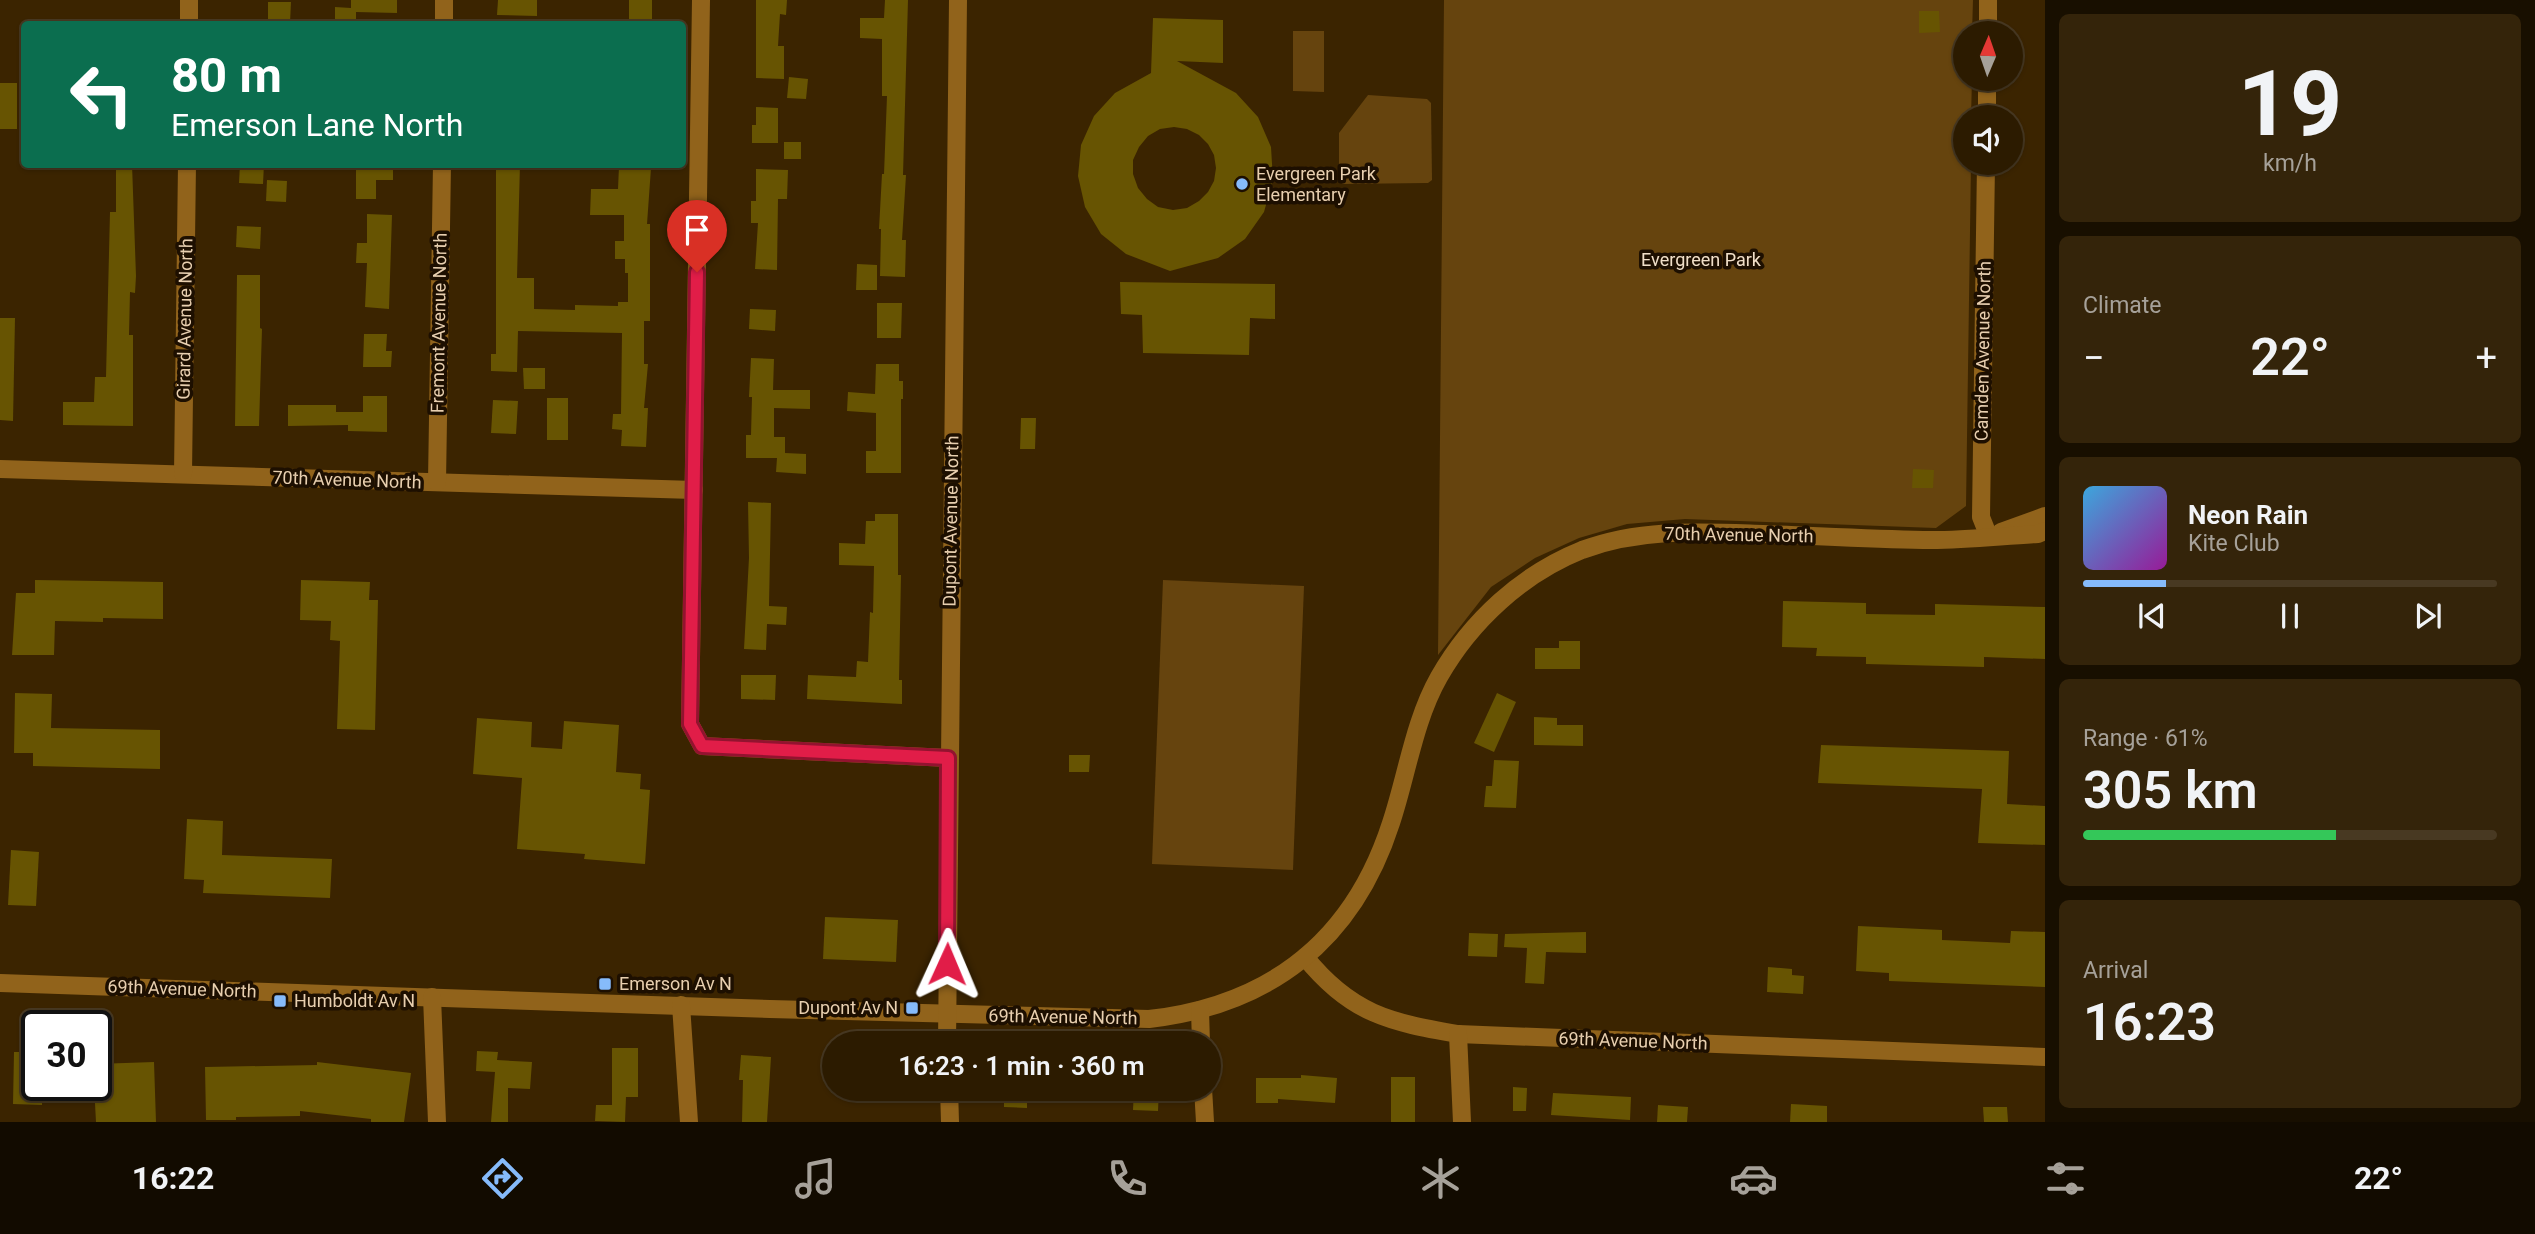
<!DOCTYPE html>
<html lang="en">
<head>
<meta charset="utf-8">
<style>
  body { margin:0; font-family:Roboto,sans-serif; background:#34240a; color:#f1f3f6; height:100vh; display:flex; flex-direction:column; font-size:26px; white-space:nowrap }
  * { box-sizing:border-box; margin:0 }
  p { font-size:23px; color:#a6a199 }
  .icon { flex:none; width:38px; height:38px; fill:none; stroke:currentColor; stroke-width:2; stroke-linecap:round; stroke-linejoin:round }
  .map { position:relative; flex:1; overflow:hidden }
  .panel { display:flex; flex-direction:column; gap:14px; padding:14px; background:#180f00; width:490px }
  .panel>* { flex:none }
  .banner { position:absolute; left:21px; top:21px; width:665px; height:147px; border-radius:7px; box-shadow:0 2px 5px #0004,0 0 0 2px #483922; background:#0b6e4f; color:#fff; overflow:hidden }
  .needle { width:46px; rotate:2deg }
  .fabs { position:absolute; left:1953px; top:21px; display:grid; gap:14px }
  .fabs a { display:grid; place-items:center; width:70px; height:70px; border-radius:50%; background:#2c1b00; box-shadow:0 2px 5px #0004,0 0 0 2px #483922; font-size:35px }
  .speed { position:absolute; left:21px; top:1010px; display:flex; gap:14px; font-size:35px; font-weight:700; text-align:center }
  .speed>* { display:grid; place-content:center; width:91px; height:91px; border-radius:50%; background:#2c1b00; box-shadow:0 2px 5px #0004,0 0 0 2px #483922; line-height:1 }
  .speed .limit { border:4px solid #111; border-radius:10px; background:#fff; color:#111 }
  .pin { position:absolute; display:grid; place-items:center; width:60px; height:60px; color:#fff; margin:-72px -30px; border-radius:50% 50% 50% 0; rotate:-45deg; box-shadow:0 0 7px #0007 }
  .pin .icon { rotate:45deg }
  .me { position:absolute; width:77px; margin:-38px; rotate:1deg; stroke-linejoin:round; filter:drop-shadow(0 0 5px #0008) }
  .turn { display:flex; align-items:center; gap:24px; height:147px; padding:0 35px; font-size:32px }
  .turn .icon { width:91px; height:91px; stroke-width:2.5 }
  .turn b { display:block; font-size:49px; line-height:60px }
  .big { font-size:52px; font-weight:600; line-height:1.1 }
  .panel .tile { flex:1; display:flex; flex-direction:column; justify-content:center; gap:10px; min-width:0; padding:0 24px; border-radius:10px; background:#34240a }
  .panel .dial { align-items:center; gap:0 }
  .dial b { font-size:91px; line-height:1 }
  .song { display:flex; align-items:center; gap:21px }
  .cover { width:84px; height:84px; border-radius:10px; background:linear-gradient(135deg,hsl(200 70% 55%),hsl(300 70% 35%)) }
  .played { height:7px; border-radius:4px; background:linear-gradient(90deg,#86bbfb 20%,#483922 20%) }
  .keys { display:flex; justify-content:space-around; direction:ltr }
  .heat { display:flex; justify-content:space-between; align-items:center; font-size:38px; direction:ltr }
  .charge { height:10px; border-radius:5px; background:linear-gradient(90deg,#34c759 61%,#483922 0) }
  .trip { position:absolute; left:822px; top:1031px; width:399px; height:70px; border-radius:35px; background:#2c1b00; box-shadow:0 2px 5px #0004,0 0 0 2px #483922; font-weight:600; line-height:70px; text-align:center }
  .menu { display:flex; height:112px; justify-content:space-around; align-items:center; background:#120b00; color:#a6a199 }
  .menu .icon { width:49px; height:49px }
  .menu .selected { color:#86bbfb }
  .menu b { font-size:32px; color:#f1f3f6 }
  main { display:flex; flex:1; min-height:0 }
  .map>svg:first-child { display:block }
  .green { fill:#66440e }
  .building { fill:#675402; fill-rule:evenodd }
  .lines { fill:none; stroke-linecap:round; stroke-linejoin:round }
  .minor { stroke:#91631b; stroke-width:18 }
  .route-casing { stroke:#92132f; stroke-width:18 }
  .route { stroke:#e11d48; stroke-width:12 }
  .poi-dot { fill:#86bbfb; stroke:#1d0f00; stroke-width:2.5 }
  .labels { text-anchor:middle; stroke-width:7; stroke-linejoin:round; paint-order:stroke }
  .poi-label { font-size:18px; fill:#e8cfaf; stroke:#1d0f00; text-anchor:start }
  .park-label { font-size:18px; fill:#f1dfc8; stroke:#1d0f00 }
  .street-label { font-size:18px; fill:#e8cfaf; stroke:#1d0f00 }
</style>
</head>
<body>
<main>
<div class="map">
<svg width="2045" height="1122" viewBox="0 0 2045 1122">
  <rect width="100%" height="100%" fill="#3b2400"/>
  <!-- green -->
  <g class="green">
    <path d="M1444 0H1973L1972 33H1965V79H1972L1971 117H1965V163H1971L1966 506 1936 528 1685 519 1627 524 1579 538 1535 558 1491 587 1438 655Z"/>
    <path d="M1293 31H1324V92L1293 91Z"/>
    <path d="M1368 95 1427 99 1431 103 1432 180 1428 183 1343 184 1339 181V133Z"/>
    <path d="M1163 580 1304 586 1293 870 1152 864Z"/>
  </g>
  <!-- building -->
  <g class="building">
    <path d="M351 0H397V13L356 12V24H335V7L351 8Z"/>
    <path d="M498 0H537V16L497 15Z"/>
    <rect x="629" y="0" width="23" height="24"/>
    <path d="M756 0H787L786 15 780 14 778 46H784V79L756 78Z"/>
    <path d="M885 0H908L903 175H906L902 240H906L905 277 880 276 881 229H879L882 174H884L887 96H882V39L860 38V18H884Z"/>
    <path d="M268 2H291L290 23H268Z"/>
    <path d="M1919 11H1939L1940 32 1919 33Z"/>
    <path d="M1153 18 1223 20V63L1177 61 1236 93 1258 117 1271 147 1273 180 1264 212 1245 239 1218 258 1170 271 1126 254 1101 234 1085 207 1078 176 1081 145 1094 116 1115 93 1151 73ZM1174 127 1187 129 1199 135 1208 144 1214 155 1216 168 1214 181 1208 192 1199 201 1187 208 1173 210 1158 207 1147 199 1138 188 1133 174V160L1139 147 1148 136 1160 129Z"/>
    <path d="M789 77 808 79 806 99 787 98Z"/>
    <rect x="0" y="83" width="17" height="46"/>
    <path d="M756 107 778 108V143H752V125H756Z"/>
    <rect x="784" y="142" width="17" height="17"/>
    <path d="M116 164H132L136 276 135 293 130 292 129 335H133V426L63 425V402H94L95 377H106L110 212H116Z"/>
    <path d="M240 164H264L263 184 239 183Z"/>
    <path d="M356 164H393V180H376V199H356Z"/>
    <path d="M496 164H520L517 278H534V309L575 310V305L618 306V302H628V273H625V259H615V241H624V215H590L591 189H618L619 166 651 168 647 224H650V321H644V364H648L644 408H648L646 447 621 446 622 430 612 429 613 414H621L622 333 518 331 517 372 491 371V354H496Z"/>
    <path d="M756 169 788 170 787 199H778L777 270 755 269 758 223H751V201H756Z"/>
    <path d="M267 180 287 181 286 202 266 201Z"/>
    <path d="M367 214 392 215 389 309 365 307 367 263H356L357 243H367Z"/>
    <path d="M237 226 261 227 260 249 236 247Z"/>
    <path d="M857 264 877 265V290H856Z"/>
    <path d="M237 275H260V328L262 329 259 426H235Z"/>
    <path d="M1120 282 1275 284V319L1250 318 1249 355 1143 353 1142 315 1121 314Z"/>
    <path d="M877 303H902L901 338H877Z"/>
    <path d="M750 309 776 310 775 331 749 329Z"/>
    <path d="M0 318H15L13 421 0 420Z"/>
    <path d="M364 334H387L386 351H392L391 367H363Z"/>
    <path d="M751 358 774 359 773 390H810V409L774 408V437H785V453L806 454V474L776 472 777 458H746V435H751L752 397H749Z"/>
    <path d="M876 364H899V381H903V399H901V473H866V451H876V413L847 411 848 392 875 394Z"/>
    <path d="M523 368H545V389H524Z"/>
    <path d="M363 396H387V432L348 431V425L288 426V405H336V412H363Z"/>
    <rect x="547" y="398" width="21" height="42"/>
    <path d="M493 400 518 401 516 434 491 433Z"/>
    <path d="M1021 418H1036L1035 449H1020Z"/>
    <path d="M1913 469 1934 470 1933 488H1912Z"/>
    <path d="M748 502 771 503 769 606 787 607 786 625 767 624 766 650 744 649 749 558Z"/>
    <path d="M875 514H898V575H901L899 680H902V704L807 699 808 675 856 677 857 661 868 662 870 612 873 613 874 566 839 565V543L865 544 866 521H875Z"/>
    <path d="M35 580 163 582V619L103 618V622L55 621 54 655H12L16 593H35Z"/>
    <path d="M301 580 370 582 369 600H378L375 730 337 729 340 641 330 640 331 621 300 620Z"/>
    <path d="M1783 601 1866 603V614L1935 615V604L2045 607V659L1984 657V667L1866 664V657L1816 656 1817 648 1782 647Z"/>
    <path d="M1559 641H1580V669H1535V648H1559Z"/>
    <path d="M741 675H776L775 700 741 699Z"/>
    <path d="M15 693 52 694 51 728 160 730V769L33 766V753H14Z"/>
    <path d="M1497 693 1516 702 1494 752 1474 743Z"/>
    <path d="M1534 717 1557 718V725H1583V746L1534 745Z"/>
    <path d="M477 718 532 722 531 747 562 749 564 721 619 725 616 772 641 774 640 789 650 790 645 864 584 859 585 854 517 849 522 778 473 774Z"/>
    <path d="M1821 745 2009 751 2007 804 2045 806V845L1978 843 1982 789 1818 783Z"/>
    <path d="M1069 755H1090L1089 772H1069Z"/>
    <path d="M1494 760 1519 761 1516 808 1484 807 1486 786H1492Z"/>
    <path d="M187 819 223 821 222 855 332 859 330 898 203 893 204 880 184 879Z"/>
    <path d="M11 850 39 852 36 906 8 905Z"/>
    <path d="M825 917 898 920 896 962 823 959Z"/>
    <path d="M1858 926 1942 930V940L2010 943 2011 931 2045 932V987L1889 981V973L1856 971Z"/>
    <path d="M1586 932V953L1546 952 1544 984 1525 983 1527 948 1504 947 1505 934Z"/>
    <path d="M1469 933 1498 934 1497 957 1468 956Z"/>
    <path d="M1768 967 1792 969V975L1804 976 1803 994 1767 992Z"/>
    <path d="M612 1048H638V1097H626L625 1122 595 1121 596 1105H612Z"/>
    <path d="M477 1051 498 1052 497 1060 532 1062 530 1089 508 1088V1122H491L495 1072 476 1071Z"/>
    <path d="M14 1052H37V1085H42V1105L13 1104Z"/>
    <path d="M741 1055 771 1057 767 1122H742L743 1080H739Z"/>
    <path d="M154 1062 156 1122H96L94 1085H96V1064Z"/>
    <path d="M317 1062 411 1073 404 1122H371V1119L300 1111V1116L236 1117V1120H206L205 1067 317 1065Z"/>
    <path d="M1301 1075 1337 1078 1335 1103 1278 1099V1103H1256V1078H1301Z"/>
    <rect x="1391" y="1077" width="24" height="45"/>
    <path d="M1513 1087 1527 1088 1526 1111H1513Z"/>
    <path d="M874 1088H900L899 1103 873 1101Z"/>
    <path d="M1004 1088H1027V1108L1004 1107Z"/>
    <path d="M1134 1088H1159L1158 1111 1133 1110Z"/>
    <path d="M1553 1093 1631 1097 1630 1120 1551 1115Z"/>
    <path d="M1791 1104 1827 1106V1122H1790Z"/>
    <path d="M1658 1105 1688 1107 1687 1122H1657Z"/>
    <path d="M1983 1107H2007L2008 1122H1984Z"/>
  </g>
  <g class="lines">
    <!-- minor -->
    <g class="minor">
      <path d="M701 0 690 724 702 746 948 758"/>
      <path d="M189 24V0"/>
      <path d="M444 24V0"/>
      <path d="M1988 33V0"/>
      <path d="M1987 117V79"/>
      <path d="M1986 163 1981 517 1989 537"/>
      <path d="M0 469 694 490"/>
      <path d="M183 474 187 164"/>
      <path d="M437 482 442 164"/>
      <path d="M2001 532 2045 516"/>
      <path d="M1305 957C1351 1014 1389 1022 1458 1034L2045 1057"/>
      <path d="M0 983 770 1009 1149 1019C1270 1005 1353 941 1391 823 1407 775 1414 721 1439 677 1471 621 1522 574 1582 550 1641 528 1702 532 1763 534 1817 536 1870 539 1923 540 1961 541 2000 536 2038 534L2045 531"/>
      <path d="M432 997 437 1122"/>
      <path d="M681 1005 689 1122"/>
      <path d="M1200 1010 1201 1043"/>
      <path d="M1458 1034 1462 1122"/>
      <path d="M947 1043 958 0"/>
      <path d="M949 1088 950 1122"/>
      <path d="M1203 1088 1205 1122"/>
    </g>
  </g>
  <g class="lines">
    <!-- route casing -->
    <g class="route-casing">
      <path id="route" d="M697 272 690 724 702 746 948 758 947 964"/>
    </g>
    <!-- route -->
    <use href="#route" class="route"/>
  </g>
  <!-- markers -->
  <g class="poi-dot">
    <circle cx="1242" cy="184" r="7"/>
    <rect x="598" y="977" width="14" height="14" rx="3.5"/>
    <rect x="273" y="994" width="14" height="14" rx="3.5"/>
    <rect x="905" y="1001" width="14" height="14" rx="3.5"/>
  </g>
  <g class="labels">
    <!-- poi labels -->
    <g class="poi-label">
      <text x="1256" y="180">Evergreen Park<tspan x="1256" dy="21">Elementary</tspan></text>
      <text x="619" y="990">Emerson Av N</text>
      <text x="294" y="1007">Humboldt Av N</text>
      <text x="898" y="1014" text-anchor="end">Dupont Av N</text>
    </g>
    <!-- park labels -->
    <g class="park-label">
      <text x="1701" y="266">Evergreen Park</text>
    </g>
    <!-- street labels -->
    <g class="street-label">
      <text transform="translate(185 319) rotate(-89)" y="6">Girard Avenue North</text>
      <text transform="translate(439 323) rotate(-89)" y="6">Fremont Avenue North</text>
      <text transform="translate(1983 351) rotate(-89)" y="6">Camden Avenue North</text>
      <text transform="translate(347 480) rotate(2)" y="6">70th Avenue North</text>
      <text transform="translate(951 521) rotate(-89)" y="6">Dupont Avenue North</text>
      <text transform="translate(1739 535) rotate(1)" y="6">70th Avenue North</text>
      <text transform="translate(182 989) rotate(2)" y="6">69th Avenue North</text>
      <text transform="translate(1063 1017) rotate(1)" y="6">69th Avenue North</text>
      <text transform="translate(1633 1041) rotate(2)" y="6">69th Avenue North</text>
    </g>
  </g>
</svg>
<div class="fabs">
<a><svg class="needle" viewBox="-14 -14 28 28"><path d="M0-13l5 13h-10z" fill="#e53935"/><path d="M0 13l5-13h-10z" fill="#a6a199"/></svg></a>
<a><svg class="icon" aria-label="sound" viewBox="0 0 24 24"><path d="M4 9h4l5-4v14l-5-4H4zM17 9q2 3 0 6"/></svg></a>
</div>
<div class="speed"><div class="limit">30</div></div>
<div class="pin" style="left:697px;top:272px;background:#d93025"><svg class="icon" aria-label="arrive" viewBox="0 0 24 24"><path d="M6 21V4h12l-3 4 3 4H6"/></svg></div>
<svg class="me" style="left:947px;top:964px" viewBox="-20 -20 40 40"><path d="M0-17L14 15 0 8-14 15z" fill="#e11d48" stroke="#fff" stroke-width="4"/></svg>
<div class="trip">16:23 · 1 min · 360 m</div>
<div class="banner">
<div class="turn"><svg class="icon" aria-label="left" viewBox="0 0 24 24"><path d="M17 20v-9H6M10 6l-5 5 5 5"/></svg><div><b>80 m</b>Emerson Lane North</div></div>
</div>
</div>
<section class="panel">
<div class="tile dial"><b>19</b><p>km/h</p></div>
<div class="tile"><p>Climate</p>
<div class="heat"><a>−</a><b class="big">22°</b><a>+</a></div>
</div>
<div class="tile">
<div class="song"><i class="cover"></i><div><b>Neon Rain</b><p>Kite Club</p></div></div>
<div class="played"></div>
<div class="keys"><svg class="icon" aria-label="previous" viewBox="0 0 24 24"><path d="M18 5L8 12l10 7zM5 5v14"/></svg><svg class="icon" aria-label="pause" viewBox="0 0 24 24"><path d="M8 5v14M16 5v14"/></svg><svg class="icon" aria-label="next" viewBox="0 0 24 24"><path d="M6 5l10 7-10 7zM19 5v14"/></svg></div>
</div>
<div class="tile"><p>Range · 61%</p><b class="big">305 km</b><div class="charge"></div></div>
<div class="tile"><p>Arrival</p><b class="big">16:23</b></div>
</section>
</main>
<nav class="menu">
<b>16:22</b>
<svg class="icon selected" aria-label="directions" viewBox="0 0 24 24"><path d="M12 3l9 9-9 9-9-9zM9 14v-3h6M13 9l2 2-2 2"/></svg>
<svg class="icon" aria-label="music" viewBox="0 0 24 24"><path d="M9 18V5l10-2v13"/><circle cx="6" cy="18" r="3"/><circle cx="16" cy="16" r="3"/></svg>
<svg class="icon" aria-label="phone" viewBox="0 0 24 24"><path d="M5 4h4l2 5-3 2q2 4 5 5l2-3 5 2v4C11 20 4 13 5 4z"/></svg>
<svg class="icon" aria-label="climate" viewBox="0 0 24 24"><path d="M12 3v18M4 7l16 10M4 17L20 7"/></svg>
<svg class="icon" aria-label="car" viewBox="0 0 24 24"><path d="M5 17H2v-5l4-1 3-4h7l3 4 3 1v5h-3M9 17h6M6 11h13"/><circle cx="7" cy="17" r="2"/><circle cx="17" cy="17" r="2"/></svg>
<svg class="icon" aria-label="filters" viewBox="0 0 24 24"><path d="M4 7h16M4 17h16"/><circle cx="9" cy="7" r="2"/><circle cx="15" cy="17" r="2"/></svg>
<b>22°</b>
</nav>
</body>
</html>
